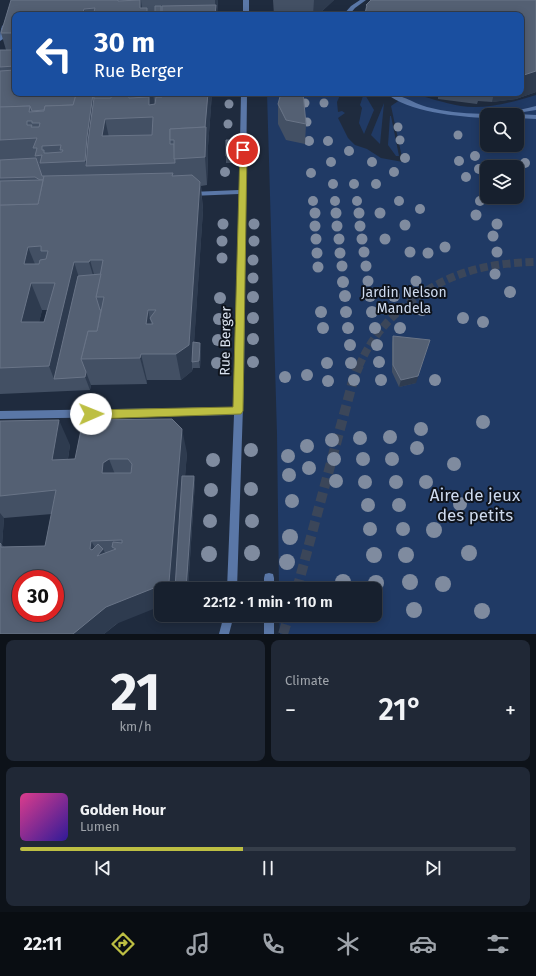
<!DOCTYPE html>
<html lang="en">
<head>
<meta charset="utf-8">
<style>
  body { margin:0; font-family:"Fira Sans",sans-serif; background:#202836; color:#f1f3f6; height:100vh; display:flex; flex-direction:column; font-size:15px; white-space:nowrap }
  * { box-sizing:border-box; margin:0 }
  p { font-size:13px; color:#9ea3aa }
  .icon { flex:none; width:22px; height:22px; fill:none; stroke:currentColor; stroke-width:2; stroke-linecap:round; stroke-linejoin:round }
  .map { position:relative; height:634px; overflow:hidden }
  .drawer { display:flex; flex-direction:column; gap:6px; padding:6px; background:#0d1219; flex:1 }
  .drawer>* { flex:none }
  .top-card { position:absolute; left:12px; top:12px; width:512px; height:84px; border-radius:8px; box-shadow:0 2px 10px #0003,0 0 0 1px #363e4a; background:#1a4fa0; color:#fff; overflow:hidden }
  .buttons { position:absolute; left:480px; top:108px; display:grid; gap:8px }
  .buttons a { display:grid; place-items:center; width:44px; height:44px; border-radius:8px; background:#17202e; box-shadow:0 2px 10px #0003,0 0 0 1px #363e4a; font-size:20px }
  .speed { position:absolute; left:12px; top:570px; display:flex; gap:8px; font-size:20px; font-weight:700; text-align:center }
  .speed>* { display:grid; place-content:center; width:52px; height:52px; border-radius:50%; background:#17202e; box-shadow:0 2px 10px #0003,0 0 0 1px #363e4a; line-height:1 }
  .speed .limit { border:6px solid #d22; background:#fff; color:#111 }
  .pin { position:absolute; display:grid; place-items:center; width:34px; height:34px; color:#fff; margin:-17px; border:2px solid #fff; border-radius:50%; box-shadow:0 1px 4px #0007 }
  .me { position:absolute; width:44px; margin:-22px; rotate:89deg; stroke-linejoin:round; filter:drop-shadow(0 0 3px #0008) }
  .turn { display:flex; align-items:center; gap:14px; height:84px; padding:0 16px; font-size:18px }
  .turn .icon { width:52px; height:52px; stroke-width:2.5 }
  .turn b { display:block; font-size:28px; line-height:34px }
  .big { font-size:30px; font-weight:600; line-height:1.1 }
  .drawer .card { flex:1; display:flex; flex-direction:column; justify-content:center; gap:6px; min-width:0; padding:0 14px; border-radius:8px; background:#202836 }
  .drawer .dial { align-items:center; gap:0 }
  .dial b { font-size:52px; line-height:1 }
  .song { display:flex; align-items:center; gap:12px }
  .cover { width:48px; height:48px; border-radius:6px; background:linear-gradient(135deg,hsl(330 70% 55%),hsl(250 70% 35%)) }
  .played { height:4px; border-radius:2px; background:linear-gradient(90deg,#bdbf43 45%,#363e4a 45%) }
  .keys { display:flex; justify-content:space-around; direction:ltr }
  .heat { display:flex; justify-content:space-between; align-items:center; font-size:22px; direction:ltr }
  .drawer .tiles { flex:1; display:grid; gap:6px; grid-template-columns:1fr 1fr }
  .card:last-child { grid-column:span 2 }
  .trip { position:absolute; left:154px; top:582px; width:228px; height:40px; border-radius:8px; background:#17202e; box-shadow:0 2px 10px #0003,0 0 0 1px #363e4a; font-weight:600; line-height:40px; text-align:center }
  .dock { display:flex; height:64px; justify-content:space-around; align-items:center; background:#090d12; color:#9ea3aa }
  .dock .icon { width:28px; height:28px }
  .dock .current { color:#bdbf43 }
  .dock b { font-size:18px; color:#f1f3f6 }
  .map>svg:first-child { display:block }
  .green { fill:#203a65; fill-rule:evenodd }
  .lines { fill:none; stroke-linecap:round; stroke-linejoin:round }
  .minor-tunnel-far1 { stroke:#3b4659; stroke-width:8; stroke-dasharray:8 3.5; stroke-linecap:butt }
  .minor-tunnel { stroke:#3b4659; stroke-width:10; stroke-dasharray:10 5; stroke-linecap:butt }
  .pedestrian { fill:#5a77a7; fill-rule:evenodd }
  .minor { fill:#5a77a7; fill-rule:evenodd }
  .tree { fill:#7f8b9f }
  .wall { fill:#435064; fill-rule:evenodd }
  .shaded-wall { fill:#2e3b4f }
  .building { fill:#546073; stroke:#697487; fill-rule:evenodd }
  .route { fill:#bdbf43; stroke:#7b7c2c }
  .labels { text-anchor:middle; stroke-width:4; stroke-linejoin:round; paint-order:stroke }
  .park-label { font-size:14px; fill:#cedaee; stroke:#0e131c }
  .street-label { font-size:14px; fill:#dae2ef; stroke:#0e131c }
  .near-park-label { font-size:17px; fill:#cedaee; stroke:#0e131c }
</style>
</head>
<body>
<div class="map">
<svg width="536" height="634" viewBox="0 0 536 634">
  <rect width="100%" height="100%" fill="#1f2b3e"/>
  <!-- green -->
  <g class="green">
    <path d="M267 93H341L337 102 338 112 342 111 345 113 338 118 348 138 355 145 367 149 381 158 403 162 391 106 410 93C427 97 443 103 461 106 484 110 514 102 536 95V634H280L279 615H375V589H279L277 434ZM487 115H517V145H487ZM487 167H517V197H487Z"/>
    <path d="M362 93H364L374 110 364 134 359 123 362 108 360 105 363 96Z"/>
    <path d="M384 103 380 144 371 135Z"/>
    <path d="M390 116H391L399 156H396L388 145Z"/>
  </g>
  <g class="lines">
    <!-- minor-tunnel-far1 -->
    <path class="minor-tunnel-far1" d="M359 366C368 345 381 327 398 312 440 275 481 263 536 262"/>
    <!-- minor-tunnel -->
    <g class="minor-tunnel">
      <path d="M297 589 354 377 359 365"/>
      <path d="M283 634 289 615"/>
    </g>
    <!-- pedestrian -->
    <g class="pedestrian">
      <path d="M360 0H366L355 8 349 15H343L351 6Z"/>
      <path d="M386 93C399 93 413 103 427 107 463 116 500 116 536 106V110L505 115H487V118C459 117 407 112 386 93Z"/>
      <path d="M517 114 536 115V119L517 118V115H515Z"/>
      <path d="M269 573 273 574 274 578V589H264V578L265 574Z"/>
      <rect x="264" y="615" width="10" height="19"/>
    </g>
    <!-- minor -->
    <g class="minor">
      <rect x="243" y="0" width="6" height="15"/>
      <path d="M5 23 8 25 3 39 0 41C0 35 0 26 5 23Z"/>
      <path d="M241 93H247L244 376 237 589H227L234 415 0 419V411L234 407 239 194 191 196 188 194 191 192 239 190Z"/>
      <path d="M224 615H234L229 634H219Z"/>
    </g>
  </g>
  <!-- trees -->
  <g class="tree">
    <circle cx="305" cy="103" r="4.5"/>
    <circle cx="324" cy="103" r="4.5"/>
    <circle cx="229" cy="104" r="4.5"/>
    <circle cx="307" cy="122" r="4.5"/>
    <circle cx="228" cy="124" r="4.5"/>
    <circle cx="398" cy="127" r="4.5"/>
    <circle cx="458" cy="135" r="4.5"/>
    <circle cx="400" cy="140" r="4.5"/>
    <circle cx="309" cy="141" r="5"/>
    <circle cx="328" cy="141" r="5"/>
    <circle cx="349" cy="151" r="5"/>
    <circle cx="475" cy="156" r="5"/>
    <circle cx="405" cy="158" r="5"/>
    <circle cx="459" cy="161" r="5"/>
    <circle cx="331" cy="162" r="5"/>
    <circle cx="372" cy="162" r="5"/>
    <circle cx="525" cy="163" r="5"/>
    <circle cx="479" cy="169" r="5"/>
    <circle cx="225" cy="172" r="5"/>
    <circle cx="394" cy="172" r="5"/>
    <circle cx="311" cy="173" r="5"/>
    <circle cx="466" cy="177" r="5"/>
    <circle cx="333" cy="184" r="5"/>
    <circle cx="354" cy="184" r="5"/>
    <circle cx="376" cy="184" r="5"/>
    <circle cx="313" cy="201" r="5"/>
    <circle cx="335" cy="201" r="5"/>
    <circle cx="357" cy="201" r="5"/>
    <circle cx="399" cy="201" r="5"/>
    <circle cx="480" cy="201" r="5"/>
    <circle cx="420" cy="209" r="5"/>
    <circle cx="315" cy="213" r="5.5"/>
    <circle cx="336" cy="213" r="5.5"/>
    <circle cx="359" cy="213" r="5.5"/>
    <circle cx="380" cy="213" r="5.5"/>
    <circle cx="476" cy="215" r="5.5"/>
    <circle cx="223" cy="224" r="5.5"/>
    <circle cx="254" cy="224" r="5.5"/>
    <circle cx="497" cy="224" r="5.5"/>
    <circle cx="405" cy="225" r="5.5"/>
    <circle cx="315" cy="226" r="5.5"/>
    <circle cx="337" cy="226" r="5.5"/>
    <circle cx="360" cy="226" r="5.5"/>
    <circle cx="493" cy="236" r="5.5"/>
    <circle cx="316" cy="239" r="5.5"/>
    <circle cx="339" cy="239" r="5.5"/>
    <circle cx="362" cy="239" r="5.5"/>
    <circle cx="385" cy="239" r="5.5"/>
    <circle cx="222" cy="241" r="5.5"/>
    <circle cx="254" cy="241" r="5.5"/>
    <circle cx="445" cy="247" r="5.5"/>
    <circle cx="364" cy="252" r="5.5"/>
    <circle cx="410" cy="252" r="5.5"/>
    <circle cx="497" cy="252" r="5.5"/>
    <circle cx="317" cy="253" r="5.5"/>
    <circle cx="340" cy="253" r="5.5"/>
    <circle cx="428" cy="253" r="5.5"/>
    <circle cx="222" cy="258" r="5.5"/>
    <circle cx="253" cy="260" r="5.5"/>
    <circle cx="342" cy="266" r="5.5"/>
    <circle cx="366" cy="266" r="5.5"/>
    <circle cx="318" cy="267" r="5.5"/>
    <circle cx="495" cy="274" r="5.5"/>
    <circle cx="253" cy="278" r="5.5"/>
    <circle cx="368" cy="281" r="5.5"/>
    <circle cx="416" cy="281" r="5.5"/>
    <circle cx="343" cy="282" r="6"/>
    <circle cx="510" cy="292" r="6"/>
    <circle cx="345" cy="296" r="6"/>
    <circle cx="370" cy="296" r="6"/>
    <circle cx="394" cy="296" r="6"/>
    <circle cx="253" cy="297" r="6"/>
    <circle cx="220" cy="298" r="6"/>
    <circle cx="422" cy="310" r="6"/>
    <circle cx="321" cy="312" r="6"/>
    <circle cx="346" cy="312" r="6"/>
    <circle cx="372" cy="312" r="6"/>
    <circle cx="253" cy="318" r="6"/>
    <circle cx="463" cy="318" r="6"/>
    <circle cx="219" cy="319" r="6"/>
    <circle cx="483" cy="322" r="6"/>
    <circle cx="323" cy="328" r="6"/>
    <circle cx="348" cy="328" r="6"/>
    <circle cx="375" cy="328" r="6"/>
    <circle cx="400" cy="328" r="6"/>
    <circle cx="253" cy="339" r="6"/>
    <circle cx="218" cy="340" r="6"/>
    <circle cx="350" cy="345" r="6"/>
    <circle cx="377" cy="345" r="6"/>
    <circle cx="253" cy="362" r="6"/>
    <circle cx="379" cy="362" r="6"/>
    <circle cx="217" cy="363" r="6"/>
    <circle cx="327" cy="363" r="6"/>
    <circle cx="351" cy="363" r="6"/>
    <circle cx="307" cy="375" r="6"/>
    <circle cx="285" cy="377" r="6"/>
    <circle cx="354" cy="380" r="6"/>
    <circle cx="381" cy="380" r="6"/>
    <circle cx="435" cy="380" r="6"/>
    <circle cx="328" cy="381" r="6"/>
    <circle cx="483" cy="422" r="7"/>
    <circle cx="421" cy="429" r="7"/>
    <circle cx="390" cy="437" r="7"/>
    <circle cx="360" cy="438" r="7"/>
    <circle cx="332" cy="440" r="7"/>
    <circle cx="307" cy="446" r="7"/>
    <circle cx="417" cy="448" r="7"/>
    <circle cx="251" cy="450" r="7"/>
    <circle cx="288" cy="456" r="7"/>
    <circle cx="334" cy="459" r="7"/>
    <circle cx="363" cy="459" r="7"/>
    <circle cx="392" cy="459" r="7"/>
    <circle cx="213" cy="460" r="7"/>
    <circle cx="454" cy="464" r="7"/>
    <circle cx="309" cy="468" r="7"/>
    <circle cx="289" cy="475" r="7"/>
    <circle cx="336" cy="481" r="7"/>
    <circle cx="365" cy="482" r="7"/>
    <circle cx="396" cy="482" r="7"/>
    <circle cx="426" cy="482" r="7"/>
    <circle cx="251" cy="489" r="7"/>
    <circle cx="211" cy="490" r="7"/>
    <circle cx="292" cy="501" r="7"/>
    <circle cx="460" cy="504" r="7"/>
    <circle cx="368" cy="505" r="7"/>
    <circle cx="399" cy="505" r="7"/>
    <circle cx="210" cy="521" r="7"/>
    <circle cx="252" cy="521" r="7"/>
    <circle cx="370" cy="529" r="7"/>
    <circle cx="403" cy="529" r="7"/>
    <circle cx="434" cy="530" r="8"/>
    <circle cx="290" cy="537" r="8"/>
    <circle cx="252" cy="553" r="8"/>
    <circle cx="469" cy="553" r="8"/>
    <circle cx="209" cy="554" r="8"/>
    <circle cx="374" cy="555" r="8"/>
    <circle cx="406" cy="555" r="8"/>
    <circle cx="287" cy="562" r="8"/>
    <circle cx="343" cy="582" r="8"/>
    <circle cx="410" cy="582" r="8"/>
    <circle cx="376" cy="583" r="8"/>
    <circle cx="443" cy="584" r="8"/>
    <circle cx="414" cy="610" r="8"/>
    <circle cx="482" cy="611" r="8"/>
  </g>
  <!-- wall -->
  <g class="wall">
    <path d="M11 0H218L217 15H15V93H212L208 146V155L207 185 201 186 203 210 194 342 201 350 200 368H193L192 371 181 380H147V384L91 385 90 390 0 394V50H6L1 33ZM42 310H47L44 322H39Z"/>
    <path d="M273 0H334L319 14 318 15H274Z"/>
    <path d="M371 0H536V92L516 99 492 102 478 101 477 104 438 99V96L425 93H521V15H363L364 13H365L366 5Z"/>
    <rect x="225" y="93" width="10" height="2"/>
    <path d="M278 104 306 124 305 144 286 140 278 124Z"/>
    <path d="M233 147V163H226V156Z"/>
    <path d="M393 336 416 383 399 387 392 372V343Z"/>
    <path d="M0 421 70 445 68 459 187 453 185 476H194L195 482 188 589H161L104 634H0ZM52 514 45 546 4 547 2 545 4 518Z"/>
  </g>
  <!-- shaded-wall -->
  <g class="shaded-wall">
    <path d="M140 0H141L143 15 140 8Z"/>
    <path d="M215 0H218L217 15H215Z"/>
    <path d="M314 0H334L319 14 318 15H313Z"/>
    <path d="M84 9 85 15H82Z"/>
    <path d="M536 71V92L516 99 492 102 494 93H521V76Z"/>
    <path d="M153 93 157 121 153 117 149 105 148 96Z"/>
    <path d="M208 93H209L211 108 208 146V155L207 185 205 157V132Z"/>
    <path d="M209 93H212L211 108Z"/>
    <path d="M93 94 99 122 86 166 85 161 87 137Z"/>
    <path d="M105 119 110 142 102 136Z"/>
    <path d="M233 140V163L232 156Z"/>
    <path d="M200 182 203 210 193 361 192 362V371L181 380 176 354Z"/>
    <path d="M28 247 39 274 24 264Z"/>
    <path d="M90 260 98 288 97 289 89 262Z"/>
    <path d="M74 262 83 290 54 379 49 366Z"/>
    <path d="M31 283 42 310 33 349 21 322Z"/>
    <path d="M148 310 154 337 146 324Z"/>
    <path d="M430 340 416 383 399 387 401 380Z"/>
    <path d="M200 343 201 350 200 368 199 361Z"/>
    <path d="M141 354 147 380V384L140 358Z"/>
    <path d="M86 372 91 385 90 390 85 377Z"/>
    <path d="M59 420 70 445 64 483 52 460Z"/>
    <path d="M182 429 187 453 176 589H161V606L116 624 104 634H73L106 607Z"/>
    <path d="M109 459 118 482 102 473 103 463Z"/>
    <path d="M194 476 195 482 188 589H186Z"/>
    <path d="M0 513 4 518 2 545 17 563 0 551Z"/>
    <path d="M91 541 99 554 103 549 113 568 90 549Z"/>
  </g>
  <!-- building -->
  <g class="building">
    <path d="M11 0H118V1L140 0V8H147V12H155V6H161V15H122V12H107V15H91L92 12H94L95 8 84 9 82 15H15V33H1Z"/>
    <path d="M371 0H536V71L521 76V15H364V13H365L367 6 366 5Z"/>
    <path d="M216 5 215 15H190V13H182V15H162V6Z"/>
    <path d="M0 50H15V66L0 67Z"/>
    <path d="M15 70V93H93V94H94V98H111L112 93H128L129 98 149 97V105L155 104 156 97H162L161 93H208L205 127 170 129V144H174L175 163 86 166 88 141 94 98H92L93 94 76 95 73 105 45 106 44 110 32 111 30 106 0 107V71ZM153 117 152 135 102 136 105 119Z"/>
    <path d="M93 93H111L110 94H93Z"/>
    <path d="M128 93H153V95L148 96 149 93 128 94Z"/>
    <path d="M281 93H303L306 124 286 120 278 104Z"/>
    <path d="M93 94 87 137 85 161 40 163 42 155 35 156 37 148H33L37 138 0 140V107L30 106 29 112 44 111 45 106 73 105 76 95ZM27 121H32V123H40L39 127H31L32 125H27ZM61 145 60 150H63L62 152 48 153H44V150H42V146Z"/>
    <path d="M206 127 205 157 174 159V140H170V129Z"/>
    <path d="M226 140H233L232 156H226Z"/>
    <path d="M36 158 42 176H44L43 180H40L35 177 0 178V160Z"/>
    <path d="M173 173 172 176 192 175 200 182 189 345 176 354H141L140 358 81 359 88 331H97L104 297H96L103 260H90L89 262H74L49 366 0 368V205L38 204 44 176ZM41 246V251H48L46 259 40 260 39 264H24L28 247ZM31 283H55L44 322H21ZM148 310H156L150 318 153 324H146Z"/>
    <path d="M43 180 38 204 0 205V181Z"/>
    <path d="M101 274 96 297 100 310H101L97 331H88L81 359 86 372 85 377 54 379 78 276Z"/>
    <path d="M393 336 430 340 418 376 401 380 393 365Z"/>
    <path d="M193 342 200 343 199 361 192 362Z"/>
    <path d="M172 419 182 429 169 582 106 607 73 634H0V543L1 544V547L45 546 56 490 0 496V421L59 420 52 460 75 459 83 420ZM109 459H128L132 464 131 473H102L103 463ZM122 540V543L113 542 112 547 116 549 97 556 103 549 98 544 92 550 90 549 91 541ZM21 579H55V613H21Z"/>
    <path d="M182 476H194L186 589H175Z"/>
  </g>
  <!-- route -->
  <path class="route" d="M243 148 247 150 243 411 241 414 91 419 88 417 86 414 88 411 91 410 233 407 240 150Z"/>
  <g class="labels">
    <!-- park labels -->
    <g class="park-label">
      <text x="404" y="297">Jardin Nelson<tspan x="404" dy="16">Mandela</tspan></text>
    </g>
    <!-- street labels -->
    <g class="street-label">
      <text transform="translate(225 341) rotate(-89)" y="5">Rue Berger</text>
    </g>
    <!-- near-park labels -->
    <g class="near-park-label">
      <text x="475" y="501">Aire de jeux<tspan x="475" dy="20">des petits</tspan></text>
    </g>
  </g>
</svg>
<div class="buttons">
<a><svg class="icon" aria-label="search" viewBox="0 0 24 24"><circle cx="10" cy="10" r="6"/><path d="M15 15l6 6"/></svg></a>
<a><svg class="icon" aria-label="layers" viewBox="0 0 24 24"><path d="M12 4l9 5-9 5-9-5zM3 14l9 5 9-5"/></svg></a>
</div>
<div class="speed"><div class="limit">30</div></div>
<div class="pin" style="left:243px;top:150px;background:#d93025"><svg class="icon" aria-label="arrive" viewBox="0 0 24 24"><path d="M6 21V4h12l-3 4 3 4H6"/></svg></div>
<svg class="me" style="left:91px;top:414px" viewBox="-20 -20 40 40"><circle r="19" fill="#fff"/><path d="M0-13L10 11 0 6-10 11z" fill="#bdbf43"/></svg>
<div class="trip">22:12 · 1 min · 110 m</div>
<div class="top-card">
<div class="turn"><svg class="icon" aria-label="left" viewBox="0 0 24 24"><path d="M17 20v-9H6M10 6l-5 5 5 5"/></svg><div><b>30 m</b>Rue Berger</div></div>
</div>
</div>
<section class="drawer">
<div class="tiles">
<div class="card dial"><b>21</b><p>km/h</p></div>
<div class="card"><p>Climate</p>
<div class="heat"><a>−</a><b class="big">21°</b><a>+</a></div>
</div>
<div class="card">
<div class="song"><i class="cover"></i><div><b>Golden Hour</b><p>Lumen</p></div></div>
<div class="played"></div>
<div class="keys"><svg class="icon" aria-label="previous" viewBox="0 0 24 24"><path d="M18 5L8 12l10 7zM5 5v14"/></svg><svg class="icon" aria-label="pause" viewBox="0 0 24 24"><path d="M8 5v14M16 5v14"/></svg><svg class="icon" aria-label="next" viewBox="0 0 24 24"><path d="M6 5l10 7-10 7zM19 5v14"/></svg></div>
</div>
</div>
</section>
<nav class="dock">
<b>22:11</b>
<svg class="icon current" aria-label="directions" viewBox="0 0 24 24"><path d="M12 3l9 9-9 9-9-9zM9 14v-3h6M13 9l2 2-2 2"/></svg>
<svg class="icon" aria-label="music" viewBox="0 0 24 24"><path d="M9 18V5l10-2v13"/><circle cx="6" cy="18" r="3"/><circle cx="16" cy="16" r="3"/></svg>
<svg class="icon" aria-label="phone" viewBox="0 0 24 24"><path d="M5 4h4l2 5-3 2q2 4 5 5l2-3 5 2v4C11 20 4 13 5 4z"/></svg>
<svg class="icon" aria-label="climate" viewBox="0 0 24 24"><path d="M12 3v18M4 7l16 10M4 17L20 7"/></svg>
<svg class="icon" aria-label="car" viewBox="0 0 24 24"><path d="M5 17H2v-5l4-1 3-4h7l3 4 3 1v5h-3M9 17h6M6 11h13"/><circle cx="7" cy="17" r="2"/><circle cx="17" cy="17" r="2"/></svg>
<svg class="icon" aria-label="filters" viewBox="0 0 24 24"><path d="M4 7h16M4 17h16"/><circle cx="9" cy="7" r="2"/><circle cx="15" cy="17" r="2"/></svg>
</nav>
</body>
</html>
